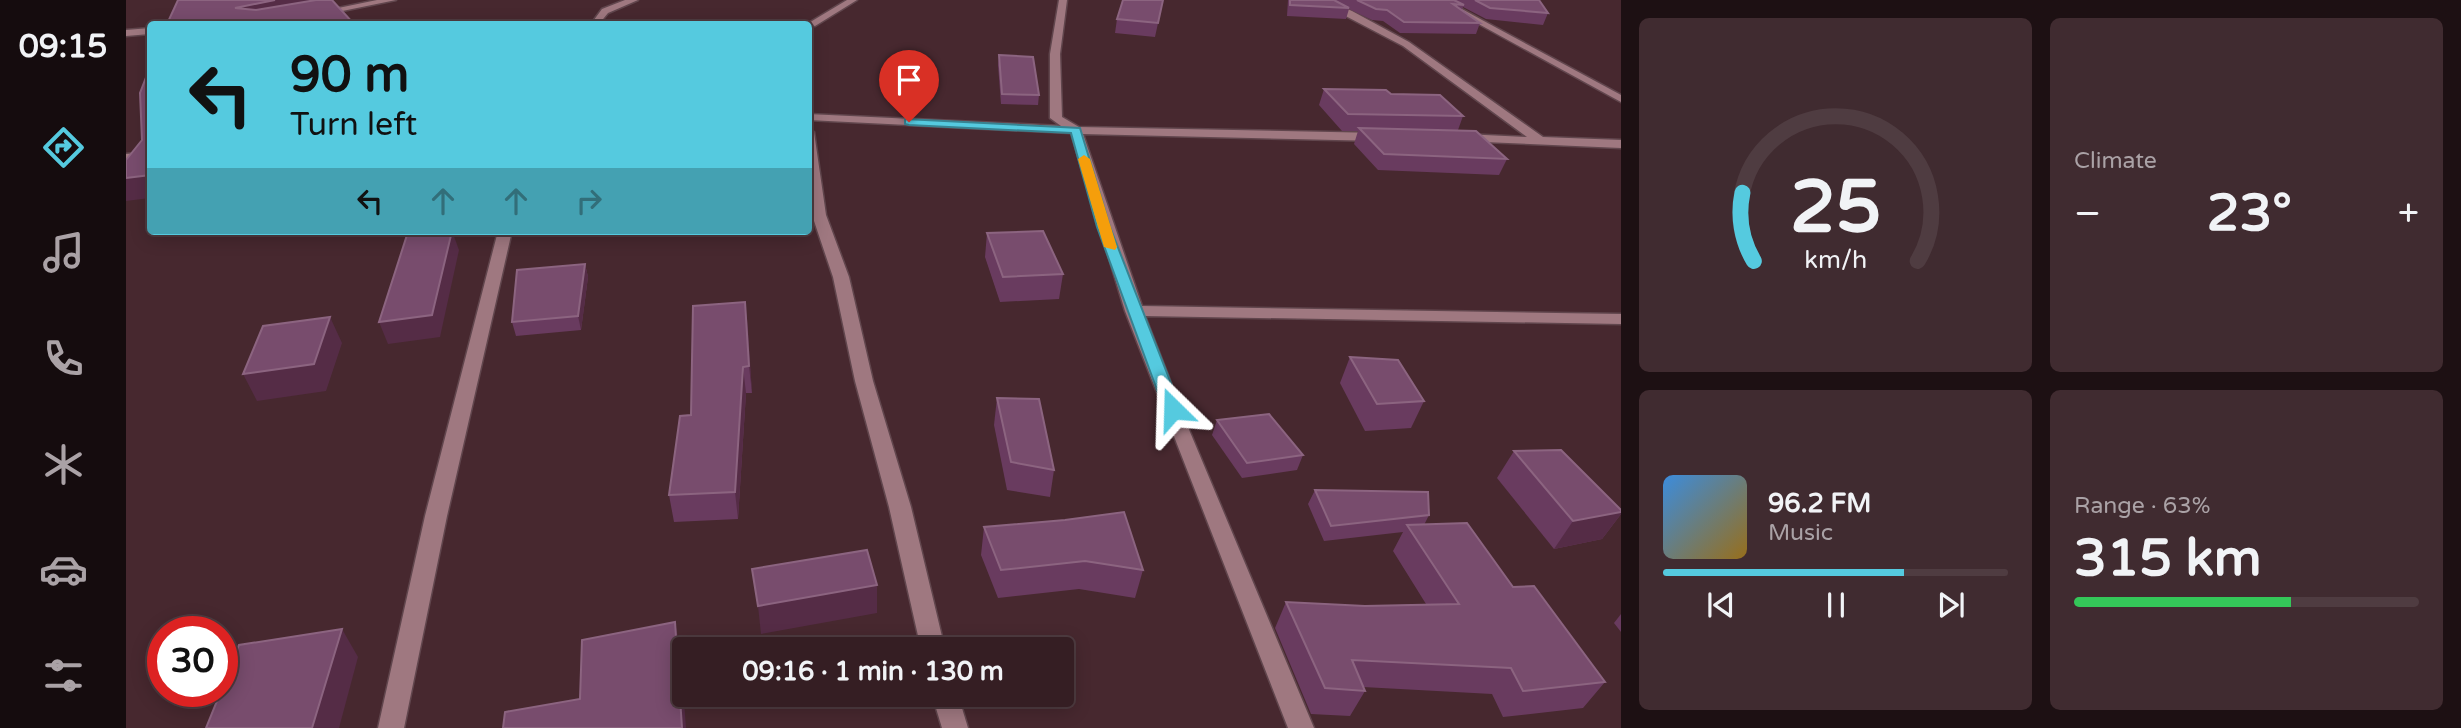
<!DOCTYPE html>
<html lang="en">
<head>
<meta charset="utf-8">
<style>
  body { margin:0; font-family:"Varela Round",sans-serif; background:#402b30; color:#f1f3f6; height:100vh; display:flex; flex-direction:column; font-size:26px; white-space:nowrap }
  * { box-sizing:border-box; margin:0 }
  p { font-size:23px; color:#aaa2a6 }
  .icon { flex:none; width:38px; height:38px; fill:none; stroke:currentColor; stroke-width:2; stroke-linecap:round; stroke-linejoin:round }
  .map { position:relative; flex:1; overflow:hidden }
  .sheet { display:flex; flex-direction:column; gap:18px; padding:18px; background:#1d1013; width:840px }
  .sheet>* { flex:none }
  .top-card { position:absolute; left:21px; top:21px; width:665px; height:214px; border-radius:7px; box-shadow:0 4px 18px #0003,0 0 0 2px #4f3c41; background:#55cadf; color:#111; overflow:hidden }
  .speed { position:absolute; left:21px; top:616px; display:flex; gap:14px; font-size:35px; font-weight:700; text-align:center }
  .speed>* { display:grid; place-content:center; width:91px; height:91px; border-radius:50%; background:#351e23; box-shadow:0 4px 18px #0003,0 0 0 2px #4f3c41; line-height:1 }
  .speed .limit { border:10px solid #d22; background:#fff; color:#111 }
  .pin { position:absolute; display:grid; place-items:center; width:60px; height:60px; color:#fff; margin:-72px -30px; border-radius:50% 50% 50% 0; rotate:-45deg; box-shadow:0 0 7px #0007 }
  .pin .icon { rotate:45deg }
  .me { position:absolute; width:77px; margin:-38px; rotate:338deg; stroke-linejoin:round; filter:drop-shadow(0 0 5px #0008) }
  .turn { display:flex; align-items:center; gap:24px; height:147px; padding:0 28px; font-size:32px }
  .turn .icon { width:91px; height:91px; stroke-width:2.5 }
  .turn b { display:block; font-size:49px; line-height:60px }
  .lanes { display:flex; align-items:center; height:66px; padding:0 28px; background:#0003; justify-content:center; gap:35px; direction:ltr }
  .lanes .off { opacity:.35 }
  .big { font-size:52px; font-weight:700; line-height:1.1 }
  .sheet .widget { flex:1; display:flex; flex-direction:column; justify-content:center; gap:10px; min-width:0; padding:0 24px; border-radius:10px; background:#402b30 }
  .sheet .dial { align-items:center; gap:0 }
  .dial svg { height:182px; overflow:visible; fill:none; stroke:#4f3c41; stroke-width:7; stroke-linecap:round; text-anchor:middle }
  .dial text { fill:#f1f3f6; stroke:none }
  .song { display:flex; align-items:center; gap:21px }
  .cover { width:84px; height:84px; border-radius:10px; background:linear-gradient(135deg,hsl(210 70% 55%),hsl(40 70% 35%)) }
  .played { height:7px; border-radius:4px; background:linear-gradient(90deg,#55cadf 70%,#4f3c41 70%) }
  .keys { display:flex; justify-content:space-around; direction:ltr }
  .heat { display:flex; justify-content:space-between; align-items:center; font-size:38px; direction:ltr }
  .charge { height:10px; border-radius:5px; background:linear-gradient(90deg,#34c759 63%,#4f3c41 0) }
  .sheet .tiles { flex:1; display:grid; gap:18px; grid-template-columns:repeat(2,1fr) }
  .trip { position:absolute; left:546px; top:637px; width:402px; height:70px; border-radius:7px; background:#351e23; box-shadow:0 4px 18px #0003,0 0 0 2px #4f3c41; font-weight:700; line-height:70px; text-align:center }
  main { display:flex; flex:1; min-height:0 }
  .dock { display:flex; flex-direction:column; width:126px; justify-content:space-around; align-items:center; background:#150c0e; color:#aaa2a6 }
  .dock .icon { width:49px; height:49px }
  .dock .current { color:#55cadf }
  .dock b { font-size:32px; color:#f1f3f6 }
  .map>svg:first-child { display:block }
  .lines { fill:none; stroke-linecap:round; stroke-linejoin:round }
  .minor-casing { stroke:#61464d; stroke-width:3 }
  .minor { fill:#9f7880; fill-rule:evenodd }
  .wall { fill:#693b5f }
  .shaded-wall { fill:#552c46 }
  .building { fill:#784c6d; stroke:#8c6480; stroke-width:2 }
  .route { fill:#55cadf; stroke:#378391; stroke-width:2 }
  .slow { fill:#f59e0b }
</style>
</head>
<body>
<main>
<nav class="dock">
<b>09:15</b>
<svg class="icon current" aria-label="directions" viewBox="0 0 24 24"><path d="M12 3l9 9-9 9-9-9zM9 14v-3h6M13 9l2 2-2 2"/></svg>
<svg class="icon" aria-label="music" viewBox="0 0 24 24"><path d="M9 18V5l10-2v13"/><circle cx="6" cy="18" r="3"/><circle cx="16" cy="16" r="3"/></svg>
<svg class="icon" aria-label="phone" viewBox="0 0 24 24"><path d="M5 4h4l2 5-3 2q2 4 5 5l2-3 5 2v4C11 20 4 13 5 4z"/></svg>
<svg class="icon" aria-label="climate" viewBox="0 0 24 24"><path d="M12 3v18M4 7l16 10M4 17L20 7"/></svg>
<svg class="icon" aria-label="car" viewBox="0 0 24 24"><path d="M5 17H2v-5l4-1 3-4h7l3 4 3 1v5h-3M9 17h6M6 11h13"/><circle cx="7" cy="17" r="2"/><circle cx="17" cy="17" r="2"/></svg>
<svg class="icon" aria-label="filters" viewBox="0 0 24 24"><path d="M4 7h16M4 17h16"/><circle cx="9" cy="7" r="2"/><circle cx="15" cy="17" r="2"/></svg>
</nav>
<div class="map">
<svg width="1495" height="728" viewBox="0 0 1495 728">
  <rect width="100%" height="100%" fill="#47282f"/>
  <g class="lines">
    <!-- minor casing -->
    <g class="minor-casing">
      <g id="minor">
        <path d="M251 0H270L192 16 188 13Z"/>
        <path d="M499 0H512L482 13 473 24H465L476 9Z"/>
        <path d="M721 0H731L689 26 681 24Z"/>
        <path d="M933 0H941L934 54 936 117 953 127 1254 133 1260 137 1254 141 957 134 1016 306 1495 314V324L1019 316 1064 432 1188 728H1162L999 311 945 133 682 120V114L935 126 924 118V54Z"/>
        <path d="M1189 0H1200L1226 11 1283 42 1417 137 1495 140V148L1334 141 1332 138 1338 134 1401 137 1277 46Z"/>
        <path d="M1309 0H1319L1495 95V102Z"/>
        <path d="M24 28V34L0 36V30Z"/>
        <path d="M682 129 688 132 700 215 723 277 747 381 785 507 819 649H795L763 507 729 381 707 277 686 215 682 185Z"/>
        <path d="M24 152V160L0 162V154Z"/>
        <path d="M372 231H386L321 516 278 728H252L299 516Z"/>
        <path d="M806 695H832L842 728H816Z"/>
      </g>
    </g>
    <!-- minor -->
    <use href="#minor" class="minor"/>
  </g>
  <!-- wall -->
  <g class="wall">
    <path d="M1037 0 1029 37 989 33 991 19Z"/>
    <path d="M1162 0H1413L1422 13 1417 25 1360 19 1337 7 1336 10 1354 23 1350 34 1274 33 1257 21 1246 20 1223 9 1220 19 1161 16Z"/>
    <path d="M873 55 913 95 912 105 875 104 872 65Z"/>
    <path d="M1198 89 1265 94 1337 116 1332 130 1381 159 1373 175 1252 170 1228 144 1232 131H1216L1193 105Z"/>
    <path d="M861 233 937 274 933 299 874 302 859 257Z"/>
    <path d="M459 264 462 277 455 330 390 336 386 322Z"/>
    <path d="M619 302 626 393H620L612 519 548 522 543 495 565 415Z"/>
    <path d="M1224 357 1298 401 1285 428 1239 431 1214 383Z"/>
    <path d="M871 398 928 470 924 497 881 490 868 425Z"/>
    <path d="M1091 420 1177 455 1171 470 1116 478 1086 435Z"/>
    <path d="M1388 451 1495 510V514L1476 539 1428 549 1371 478Z"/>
    <path d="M1189 490 1303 515 1298 525 1387 587 1479 682 1457 708 1377 717 1366 694 1237 687 1239 691 1224 716 1185 714 1149 628 1160 602 1239 606 1300 604 1267 551 1277 532 1198 541 1182 504Z"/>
    <path d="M858 527 1017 570 1009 598 953 589 872 598 855 555Z"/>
    <path d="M1495 614V632L1488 623Z"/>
  </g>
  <!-- shaded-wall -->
  <g class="shaded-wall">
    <path d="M149 0H201L115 24 109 8Z"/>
    <path d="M24 175V198L0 201V178Z"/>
    <path d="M326 231 333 250 314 337 262 344 253 322Z"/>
    <path d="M459 264 462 277 455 330 452 316Z"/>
    <path d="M619 302 622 328 626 393 623 366Z"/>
    <path d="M204 317 216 343 200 391 131 401 117 374Z"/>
    <path d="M617 367 620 393 612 519 609 492Z"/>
    <path d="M1495 512V514L1476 539 1428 549 1447 521Z"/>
    <path d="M751 585V613L635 634 632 606Z"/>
    <path d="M549 622 554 648 560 728H556Z"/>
    <path d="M216 629 232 657 213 728H186Z"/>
  </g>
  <!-- building -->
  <g class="building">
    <path d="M52 0H149L109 8 130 10 190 0H206L228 24H41Z"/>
    <path d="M997 0H1037L1032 23 991 19Z"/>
    <path d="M1164 0H1208L1223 8 1164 5Z"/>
    <path d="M1231 0H1328L1338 5 1327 4 1354 23 1278 22 1261 10 1250 9Z"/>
    <path d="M1349 0H1413L1422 13 1364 8Z"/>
    <path d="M873 55 907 57 913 95 876 94Z"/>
    <path d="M24 67V175L0 178V160L16 140 14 93Z"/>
    <path d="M1198 89 1260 90 1265 94 1314 95 1337 116 1222 114Z"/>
    <path d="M1233 128 1350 131 1381 159 1258 154Z"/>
    <path d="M314 231H326L306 315 253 322 281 235Z"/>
    <path d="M917 231 937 274 877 277 861 233Z"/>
    <path d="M459 264 452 316 386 322 391 270Z"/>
    <path d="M619 302 623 366 617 367 609 492 543 495 554 416 565 415 567 306Z"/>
    <path d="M204 317 188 364 117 374 137 326Z"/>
    <path d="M1224 357 1272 360 1298 401 1251 404Z"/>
    <path d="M871 398 913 399 928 470 885 462Z"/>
    <path d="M1143 414 1177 455 1121 463 1091 420Z"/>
    <path d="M1435 450 1495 510V512L1447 521 1388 451Z"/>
    <path d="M1189 490 1302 492 1303 515 1205 526Z"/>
    <path d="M998 512 1017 570 959 561 875 570 858 527 939 520Z"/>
    <path d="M1341 523 1387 587 1408 586 1479 682 1397 691 1385 668 1226 660 1239 691 1199 688 1160 602 1239 606 1333 604 1281 525Z"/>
    <path d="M741 550 751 585 632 606 626 569Z"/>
    <path d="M549 622 556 728H377L379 712 454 699 456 640Z"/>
    <path d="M216 629 186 728H80L95 691H96V688L113 645Z"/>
  </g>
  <!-- route -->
  <path class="route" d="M779 119 954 128 984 227 1055 409 1053 413 1047 415 1038 409 971 227 945 133 783 125 779 124Z"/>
  <!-- slow -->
  <path class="slow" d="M958 155 964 159 991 247 989 250 978 247 952 159Z"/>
</svg>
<div class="speed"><div class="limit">30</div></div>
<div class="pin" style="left:783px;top:122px;background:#d93025"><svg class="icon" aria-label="arrive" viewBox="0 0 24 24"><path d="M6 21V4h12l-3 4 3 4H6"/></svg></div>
<svg class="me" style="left:1047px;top:409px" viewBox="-20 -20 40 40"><path d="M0-17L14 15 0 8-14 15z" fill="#55cadf" stroke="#fff" stroke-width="4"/></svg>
<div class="trip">09:16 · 1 min · 130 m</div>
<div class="top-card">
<div class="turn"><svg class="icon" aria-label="left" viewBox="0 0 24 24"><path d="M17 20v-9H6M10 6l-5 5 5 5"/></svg><div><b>90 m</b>Turn left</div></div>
<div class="lanes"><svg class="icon" aria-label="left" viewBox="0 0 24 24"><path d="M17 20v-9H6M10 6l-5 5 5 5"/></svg><svg class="icon off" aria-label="ahead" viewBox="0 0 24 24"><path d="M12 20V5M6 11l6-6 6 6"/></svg><svg class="icon off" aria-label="ahead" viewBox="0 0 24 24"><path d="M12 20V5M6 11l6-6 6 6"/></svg><svg class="icon off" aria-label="right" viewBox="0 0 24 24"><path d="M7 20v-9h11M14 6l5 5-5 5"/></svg></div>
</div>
</div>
<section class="sheet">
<div class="tiles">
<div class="widget dial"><svg viewBox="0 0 100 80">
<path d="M14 69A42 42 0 1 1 86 69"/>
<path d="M14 69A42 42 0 0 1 9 39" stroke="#55cadf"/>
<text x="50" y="56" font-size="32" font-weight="700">25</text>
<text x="50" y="72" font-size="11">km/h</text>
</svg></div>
<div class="widget"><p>Climate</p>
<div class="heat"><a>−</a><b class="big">23°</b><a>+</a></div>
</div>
<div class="widget">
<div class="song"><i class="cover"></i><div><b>96.2 FM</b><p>Music</p></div></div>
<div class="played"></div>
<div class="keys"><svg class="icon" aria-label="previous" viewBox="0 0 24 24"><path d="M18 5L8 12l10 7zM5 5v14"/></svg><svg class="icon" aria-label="pause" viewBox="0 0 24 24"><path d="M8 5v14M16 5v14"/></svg><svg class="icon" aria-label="next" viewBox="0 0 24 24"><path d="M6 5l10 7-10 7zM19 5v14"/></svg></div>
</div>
<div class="widget"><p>Range · 63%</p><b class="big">315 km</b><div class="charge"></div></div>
</div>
</section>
</main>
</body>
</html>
